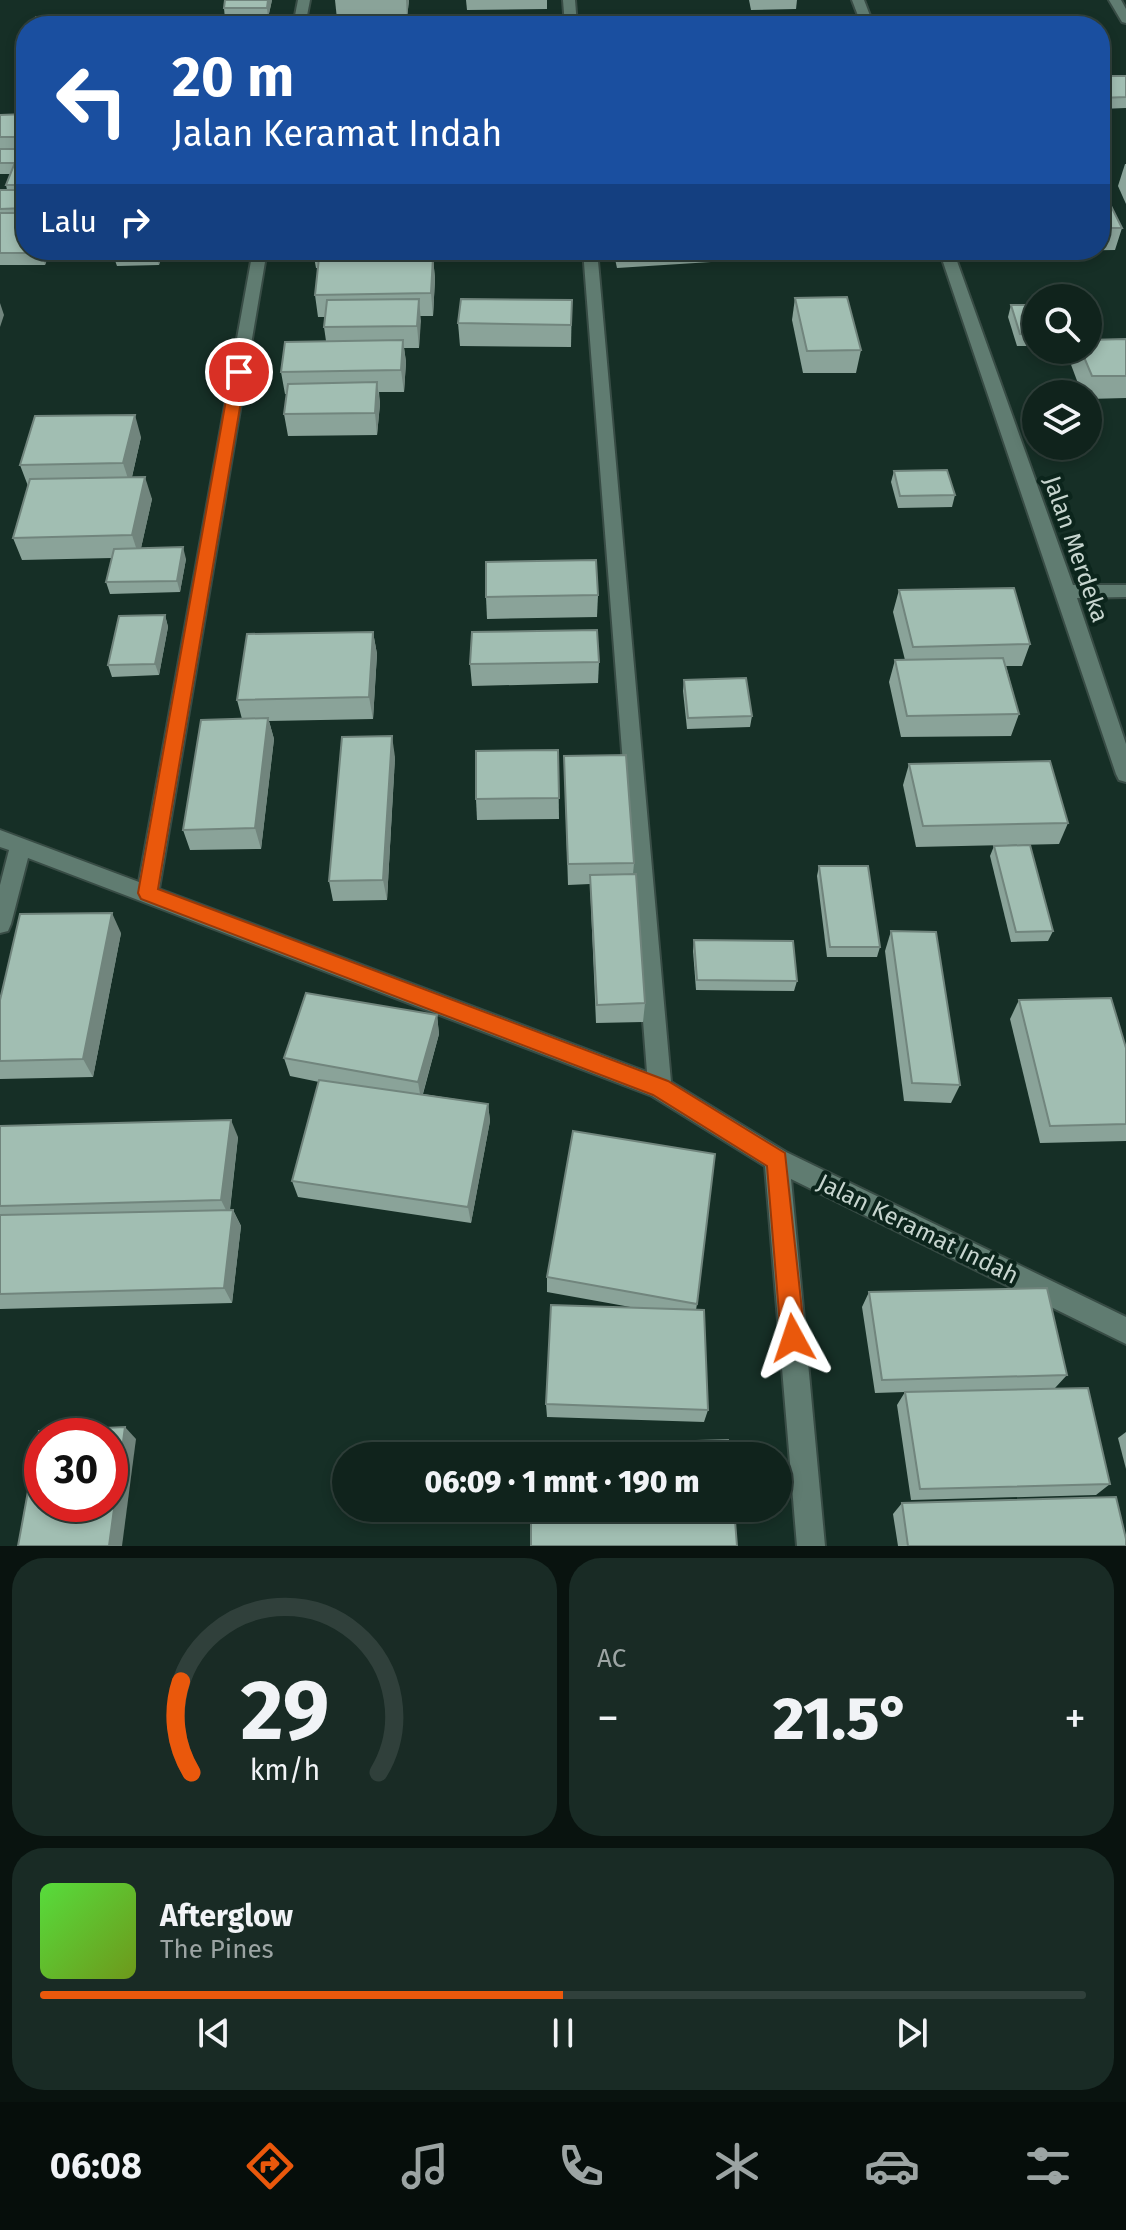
<!DOCTYPE html>
<html lang="id">
<head>
<meta charset="utf-8">
<style>
  body { margin:0; font-family:"Fira Sans",sans-serif; background:#192b25; color:#f1f3f6; height:100vh; display:flex; flex-direction:column; font-size:30px; white-space:nowrap }
  * { box-sizing:border-box; margin:0 }
  p { font-size:26px; color:#9ca4a3 }
  .icon { flex:none; width:44px; height:44px; fill:none; stroke:currentColor; stroke-width:2; stroke-linecap:round; stroke-linejoin:round }
  .map { position:relative; height:1546px; overflow:hidden }
  .sheet { display:flex; flex-direction:column; gap:12px; padding:12px; background:#09130f; flex:1 }
  .sheet>* { flex:none }
  .guide { position:absolute; left:16px; top:16px; width:1094px; height:244px; border-radius:32px; box-shadow:0 4px 12px #0003,0 0 0 2px #30403b; background:#1a4fa0; color:#fff; overflow:hidden }
  .buttons { position:absolute; left:1022px; top:284px; display:grid; gap:16px }
  .buttons a { display:grid; place-items:center; width:80px; height:80px; border-radius:50%; background:#10231c; box-shadow:0 4px 12px #0003,0 0 0 2px #30403b; font-size:40px }
  .speed { position:absolute; left:24px; top:1418px; display:flex; gap:16px; font-size:40px; font-weight:700; text-align:center }
  .speed>* { display:grid; place-content:center; width:104px; height:104px; border-radius:50%; background:#10231c; box-shadow:0 4px 12px #0003,0 0 0 2px #30403b; line-height:1 }
  .speed .limit { border:12px solid #d22; background:#fff; color:#111 }
  .pin { position:absolute; display:grid; place-items:center; width:68px; height:68px; color:#fff; margin:-34px; border:4px solid #fff; border-radius:50%; box-shadow:0 2px 8px #0007 }
  .me { position:absolute; width:88px; margin:-44px; rotate:355deg; stroke-linejoin:round; filter:drop-shadow(0 0 6px #0008) }
  .turn { display:flex; align-items:center; gap:28px; height:168px; padding:0 24px; font-size:36px }
  .turn .icon { width:104px; height:104px; stroke-width:2.5 }
  .turn b { display:block; font-size:56px; line-height:68px }
  .then { display:flex; align-items:center; height:76px; padding:0 24px; background:#0003; gap:16px; font-size:30px }
  .big { font-size:60px; font-weight:800; line-height:1.1 }
  .sheet .tile { flex:1; display:flex; flex-direction:column; justify-content:center; gap:12px; min-width:0; padding:0 28px; border-radius:32px; background:#192b25 }
  .sheet .dial { align-items:center; gap:0 }
  .dial svg { height:208px; overflow:visible; fill:none; stroke:#30403b; stroke-width:7; stroke-linecap:round; text-anchor:middle }
  .dial text { fill:#f1f3f6; stroke:none }
  .song { display:flex; align-items:center; gap:24px }
  .cover { width:96px; height:96px; border-radius:12px; background:linear-gradient(135deg,hsl(110 70% 55%),hsl(80 70% 35%)) }
  .played { height:8px; border-radius:4px; background:linear-gradient(90deg,#ea580c 50%,#30403b 50%) }
  .keys { display:flex; justify-content:space-around; direction:ltr }
  .heat { display:flex; justify-content:space-between; align-items:center; font-size:44px; direction:ltr }
  .sheet .tiles { flex:1; display:grid; gap:12px; grid-template-columns:1fr 1fr }
  .tile:last-child { grid-column:span 2 }
  .trip { position:absolute; left:332px; top:1442px; width:460px; height:80px; border-radius:40px; background:#10231c; box-shadow:0 4px 12px #0003,0 0 0 2px #30403b; font-weight:800; line-height:80px; text-align:center }
  .tabs { display:flex; height:128px; justify-content:space-around; align-items:center; background:#060e0b; color:#9ca4a3 }
  .tabs .icon { width:56px; height:56px }
  .tabs .active { color:#ea580c }
  .tabs b { font-size:36px; color:#f1f3f6 }
  .map>svg:first-child { display:block }
  .lines { fill:none; stroke-linecap:round; stroke-linejoin:round }
  .minor-casing { stroke:#384c45; stroke-width:4 }
  .minor { fill:#607c71; fill-rule:evenodd }
  .wall { fill:#8aa399 }
  .shaded-wall { fill:#71857d }
  .building { fill:#a1beb2; stroke:#71857d; stroke-width:2; fill-rule:evenodd }
  .route { fill:#ea580c; stroke:#983908; stroke-width:2 }
  .labels { text-anchor:middle; stroke-width:8; stroke-linejoin:round; paint-order:stroke }
  .street-label { font-size:24px; fill:#c7d5cf; stroke:#0c251c }
</style>
</head>
<body>
<div class="map">
<svg width="1126" height="1546" viewBox="0 0 1126 1546">
  <rect width="100%" height="100%" fill="#162f26"/>
  <g class="lines">
    <!-- minor casing -->
    <g class="minor-casing">
      <g id="minor">
        <path d="M298 0H310L305 26H293Z"/>
        <path d="M563 0H575L577 26H565Z"/>
        <path d="M852 0H864L874 26H862Z"/>
        <path d="M1109 0H1121L1126 9V23L1122 22Z"/>
        <path d="M253 250H267L159 889 647 1072 583 250H597L671 1082 786 1152 1126 1317V1344L791 1179 825 1546H797L765 1166 652 1096 28 858 11 924 8 931 0 933V885L9 850 0 847V830L139 882Z"/>
        <path d="M939 250H953L1073 585H1126V597L1077 598 1126 744V782L1119 780 1116 774Z"/>
      </g>
    </g>
    <!-- minor -->
    <use href="#minor" class="minor"/>
  </g>
  <!-- wall -->
  <g class="wall">
    <path d="M225 0H272L268 18 225 19 224 8Z"/>
    <path d="M335 0H409L407 18 337 19Z"/>
    <path d="M466 0H547V9L467 10Z"/>
    <path d="M749 0H797L796 9 751 10Z"/>
    <path d="M26 65V91H20L17 80Z"/>
    <path d="M1100 76H1126V108L1100 109Z"/>
    <path d="M26 114V250H51L45 265H0V190H7L6 185 10 174H0V116Z"/>
    <path d="M1125 164H1126V204L1118 186Z"/>
    <path d="M1100 200 1122 228 1115 250 987 252 986 250H1100Z"/>
    <path d="M115 250H163L159 265 117 266 113 255Z"/>
    <path d="M367 250V258L433 257 435 279 433 316H420L419 348H404L406 362 404 392H379L380 404 377 435 288 436 284 414 287 394H285L281 372 326 341 324 327 325 317H318L315 295 318 268H316L314 257Z"/>
    <path d="M613 250H712L711 262 617 268Z"/>
    <path d="M795 298 861 350 856 373H803L792 320Z"/>
    <path d="M572 300 571 347 460 346 458 323Z"/>
    <path d="M1011 305H1036V346H1017L1008 317Z"/>
    <path d="M1126 339V398L1088 399V394H1082L1070 362 1074 350H1088Z"/>
    <path d="M141 437 132 477 152 499 141 548 186 559 180 592 110 594 106 582 112 558 22 560 13 538 28 486 20 465Z"/>
    <path d="M894 471 955 495 952 507 898 508 891 482Z"/>
    <path d="M899 590 1030 644 1022 666H1006L1019 714 1011 736 901 737 889 682 895 660H905L893 612Z"/>
    <path d="M598 595 597 617 487 619 486 597Z"/>
    <path d="M165 615 168 627 159 675 112 677 108 665Z"/>
    <path d="M373 632 377 654 373 719 269 721 274 739 261 849 190 850 183 830 242 719 237 700Z"/>
    <path d="M599 662 598 683 472 686 470 664Z"/>
    <path d="M684 680 752 716 750 727 687 729 683 691Z"/>
    <path d="M558 750 559 819 477 820 476 799Z"/>
    <path d="M564 756 634 863 633 874 645 1003 643 1022 596 1023 590 884 568 885Z"/>
    <path d="M395 757 387 900 333 901 329 881Z"/>
    <path d="M909 764 1068 823 1059 844 916 847 903 785Z"/>
    <path d="M994 846 1053 931 1048 941 1011 942 990 856Z"/>
    <path d="M819 866 880 947 877 957H827L817 876Z"/>
    <path d="M891 931 960 1085 951 1103 904 1101 885 951Z"/>
    <path d="M121 933 93 1077 0 1079V1000Z"/>
    <path d="M694 940 797 981 794 991 696 990 693 951Z"/>
    <path d="M1019 1000 1126 1048V1141L1040 1143 1010 1019Z"/>
    <path d="M437 1015 439 1034 423 1094 488 1104 490 1121 471 1223 298 1197 292 1181 319 1082 290 1076 284 1058Z"/>
    <path d="M0 1126 238 1137 230 1210H233L241 1226 232 1303 0 1309Z"/>
    <path d="M547 1277 697 1304 696 1310 708 1410 704 1422 547 1417 546 1404 636 1308 547 1292Z"/>
    <path d="M869 1292 1067 1375 1055 1388 1110 1484 1096 1495 911 1500 897 1405 905 1392 875 1393 862 1307Z"/>
    <path d="M1126 1432V1469L1118 1438Z"/>
    <path d="M902 1503 1126 1546H898L893 1514Z"/>
  </g>
  <!-- shaded-wall -->
  <g class="shaded-wall">
    <path d="M268 0H272L268 18 267 8Z"/>
    <path d="M406 0H409L407 18Z"/>
    <path d="M120 16 122 26H116Z"/>
    <path d="M43 250H51L45 265 42 253Z"/>
    <path d="M157 250H163L159 265 156 254Z"/>
    <path d="M433 257 435 279 433 316 431 293Z"/>
    <path d="M419 299 421 321 419 348 417 326Z"/>
    <path d="M0 303 4 315 0 327Z"/>
    <path d="M403 340 406 362 404 392 401 370Z"/>
    <path d="M377 382 380 404 377 435 375 413Z"/>
    <path d="M135 415 141 437 130 485 123 463Z"/>
    <path d="M145 477 152 499 139 557 132 535Z"/>
    <path d="M183 547 186 559 180 592 177 581Z"/>
    <path d="M165 615 168 627 159 675 155 664Z"/>
    <path d="M373 632 377 654 373 719 369 697Z"/>
    <path d="M268 718 274 739 261 849 255 828Z"/>
    <path d="M392 736 395 757 387 900 383 880Z"/>
    <path d="M112 913 121 933 93 1077 83 1059Z"/>
    <path d="M437 1015 439 1034 421 1100 418 1082Z"/>
    <path d="M488 1104 490 1121 471 1223 468 1207Z"/>
    <path d="M231 1120 238 1137 229 1216 221 1200Z"/>
    <path d="M233 1210 241 1226 232 1303 224 1288Z"/>
    <path d="M125 1427 136 1439 122 1546H109Z"/>
  </g>
  <!-- building -->
  <g class="building">
    <path d="M225 0H268L267 8H224Z"/>
    <path d="M120 16 116 26H32L36 17Z"/>
    <path d="M24 65H26V80H17Z"/>
    <path d="M1100 76H1126V97L1100 98Z"/>
    <path d="M26 114V137H0V115Z"/>
    <rect x="0" y="149" width="26" height="14"/>
    <path d="M14 165H26V185H6Z"/>
    <path d="M0 190H26V208L0 209Z"/>
    <path d="M1100 200H1108L1122 228H1100Z"/>
    <path d="M0 213H26V250H43L42 253H0Z"/>
    <path d="M115 250H157L156 254 113 255Z"/>
    <path d="M315 250H365L364 256 314 257Z"/>
    <path d="M433 257 431 293 315 295 319 258Z"/>
    <path d="M847 297 861 350 807 351 795 298Z"/>
    <path d="M419 299 417 326 324 327 327 300Z"/>
    <path d="M461 299 572 300 571 325 458 323Z"/>
    <path d="M1011 305H1036V335L1020 334Z"/>
    <path d="M1126 339V376H1092L1081 350H1088V340Z"/>
    <path d="M403 340 401 370 281 372 285 342Z"/>
    <path d="M377 382 375 413 284 414 288 384Z"/>
    <path d="M135 415 123 463 20 465 35 416Z"/>
    <path d="M947 470 955 495 900 496 894 471Z"/>
    <path d="M145 477 132 535 13 538 30 479Z"/>
    <path d="M183 547 177 581 106 582 114 549Z"/>
    <path d="M596 560 598 595 486 597V562Z"/>
    <path d="M1014 588 1030 644 913 647 899 590Z"/>
    <path d="M165 615 155 664 108 665 119 616Z"/>
    <path d="M597 630 599 662 470 664 472 632Z"/>
    <path d="M373 632 369 697 237 700 247 634Z"/>
    <path d="M1003 658 1019 714 907 716 895 660Z"/>
    <path d="M746 678 752 716 688 718 684 680Z"/>
    <path d="M268 718 255 828 183 830 201 720Z"/>
    <path d="M392 736 383 880 329 881 342 737Z"/>
    <path d="M558 750 559 798 476 799V751Z"/>
    <path d="M626 755 634 863 568 864 564 756Z"/>
    <path d="M1050 761 1068 823 923 826 909 764Z"/>
    <path d="M1030 845 1053 931 1016 932 994 846Z"/>
    <path d="M819 866H868L880 947H830Z"/>
    <path d="M636 874 645 1003 597 1005 590 875Z"/>
    <path d="M112 913 83 1059 0 1061V1000L20 914Z"/>
    <path d="M891 931 936 932 960 1085 912 1083Z"/>
    <path d="M694 940 793 941 797 981 697 980Z"/>
    <path d="M306 993 437 1015 418 1082 284 1058Z"/>
    <path d="M1111 998 1126 1048V1124L1050 1126 1019 1000Z"/>
    <path d="M319 1080 488 1104 468 1207 292 1181Z"/>
    <path d="M231 1120 221 1200 0 1206V1126Z"/>
    <path d="M573 1131 715 1154 697 1304 547 1277Z"/>
    <path d="M233 1210 224 1288 0 1294V1215Z"/>
    <path d="M1047 1288 1067 1375 882 1380 869 1292Z"/>
    <path d="M551 1305 704 1310 708 1410 546 1404Z"/>
    <path d="M1088 1388 1110 1484 920 1489 905 1392Z"/>
    <path d="M125 1427 109 1546H18L39 1431ZM42 1436H110V1504H42Z"/>
    <path d="M728 1440 729 1456H530V1446Z"/>
    <path d="M1116 1497 1126 1539V1546H908L902 1503Z"/>
    <path d="M531 1508H734L737 1546H531Z"/>
  </g>
  <!-- route -->
  <path class="route" d="M239 368 246 372 158 889 668 1081 785 1153 805 1338 801 1347 793 1350 784 1347 781 1338 767 1166 653 1095 141 899 138 893 231 372Z"/>
  <g class="labels">
    <!-- street labels -->
    <g class="street-label">
      <text transform="translate(1076 549) rotate(71)" y="8">Jalan Merdeka</text>
      <text transform="translate(918 1229) rotate(26)" y="8">Jalan Keramat Indah</text>
    </g>
  </g>
</svg>
<div class="buttons">
<a><svg class="icon" aria-label="search" viewBox="0 0 24 24"><circle cx="10" cy="10" r="6"/><path d="M15 15l6 6"/></svg></a>
<a><svg class="icon" aria-label="layers" viewBox="0 0 24 24"><path d="M12 4l9 5-9 5-9-5zM3 14l9 5 9-5"/></svg></a>
</div>
<div class="speed"><div class="limit">30</div></div>
<div class="pin" style="left:239px;top:372px;background:#d93025"><svg class="icon" aria-label="arrive" viewBox="0 0 24 24"><path d="M6 21V4h12l-3 4 3 4H6"/></svg></div>
<svg class="me" style="left:793px;top:1338px" viewBox="-20 -20 40 40"><path d="M0-17L14 15 0 8-14 15z" fill="#ea580c" stroke="#fff" stroke-width="4"/></svg>
<div class="trip">06:09 · 1 mnt · 190 m</div>
<div class="guide">
<div class="turn"><svg class="icon" aria-label="left" viewBox="0 0 24 24"><path d="M17 20v-9H6M10 6l-5 5 5 5"/></svg><div><b>20 m</b>Jalan Keramat Indah</div></div>
<div class="then">Lalu<svg class="icon" aria-label="right" viewBox="0 0 24 24"><path d="M7 20v-9h11M14 6l5 5-5 5"/></svg></div>
</div>
</div>
<section class="sheet">
<div class="tiles">
<div class="tile dial"><svg viewBox="0 0 100 80">
<path d="M14 69A42 42 0 1 1 86 69"/>
<path d="M14 69A42 42 0 0 1 10 34" stroke="#ea580c"/>
<text x="50" y="56" font-size="32" font-weight="700">29</text>
<text x="50" y="72" font-size="11">km/h</text>
</svg></div>
<div class="tile"><p>AC</p>
<div class="heat"><a>−</a><b class="big">21.5°</b><a>+</a></div>
</div>
<div class="tile">
<div class="song"><i class="cover"></i><div><b>Afterglow</b><p>The Pines</p></div></div>
<div class="played"></div>
<div class="keys"><svg class="icon" aria-label="previous" viewBox="0 0 24 24"><path d="M18 5L8 12l10 7zM5 5v14"/></svg><svg class="icon" aria-label="pause" viewBox="0 0 24 24"><path d="M8 5v14M16 5v14"/></svg><svg class="icon" aria-label="next" viewBox="0 0 24 24"><path d="M6 5l10 7-10 7zM19 5v14"/></svg></div>
</div>
</div>
</section>
<nav class="tabs">
<b>06:08</b>
<svg class="icon active" aria-label="directions" viewBox="0 0 24 24"><path d="M12 3l9 9-9 9-9-9zM9 14v-3h6M13 9l2 2-2 2"/></svg>
<svg class="icon" aria-label="music" viewBox="0 0 24 24"><path d="M9 18V5l10-2v13"/><circle cx="6" cy="18" r="3"/><circle cx="16" cy="16" r="3"/></svg>
<svg class="icon" aria-label="phone" viewBox="0 0 24 24"><path d="M5 4h4l2 5-3 2q2 4 5 5l2-3 5 2v4C11 20 4 13 5 4z"/></svg>
<svg class="icon" aria-label="climate" viewBox="0 0 24 24"><path d="M12 3v18M4 7l16 10M4 17L20 7"/></svg>
<svg class="icon" aria-label="car" viewBox="0 0 24 24"><path d="M5 17H2v-5l4-1 3-4h7l3 4 3 1v5h-3M9 17h6M6 11h13"/><circle cx="7" cy="17" r="2"/><circle cx="17" cy="17" r="2"/></svg>
<svg class="icon" aria-label="filters" viewBox="0 0 24 24"><path d="M4 7h16M4 17h16"/><circle cx="9" cy="7" r="2"/><circle cx="15" cy="17" r="2"/></svg>
</nav>
</body>
</html>
